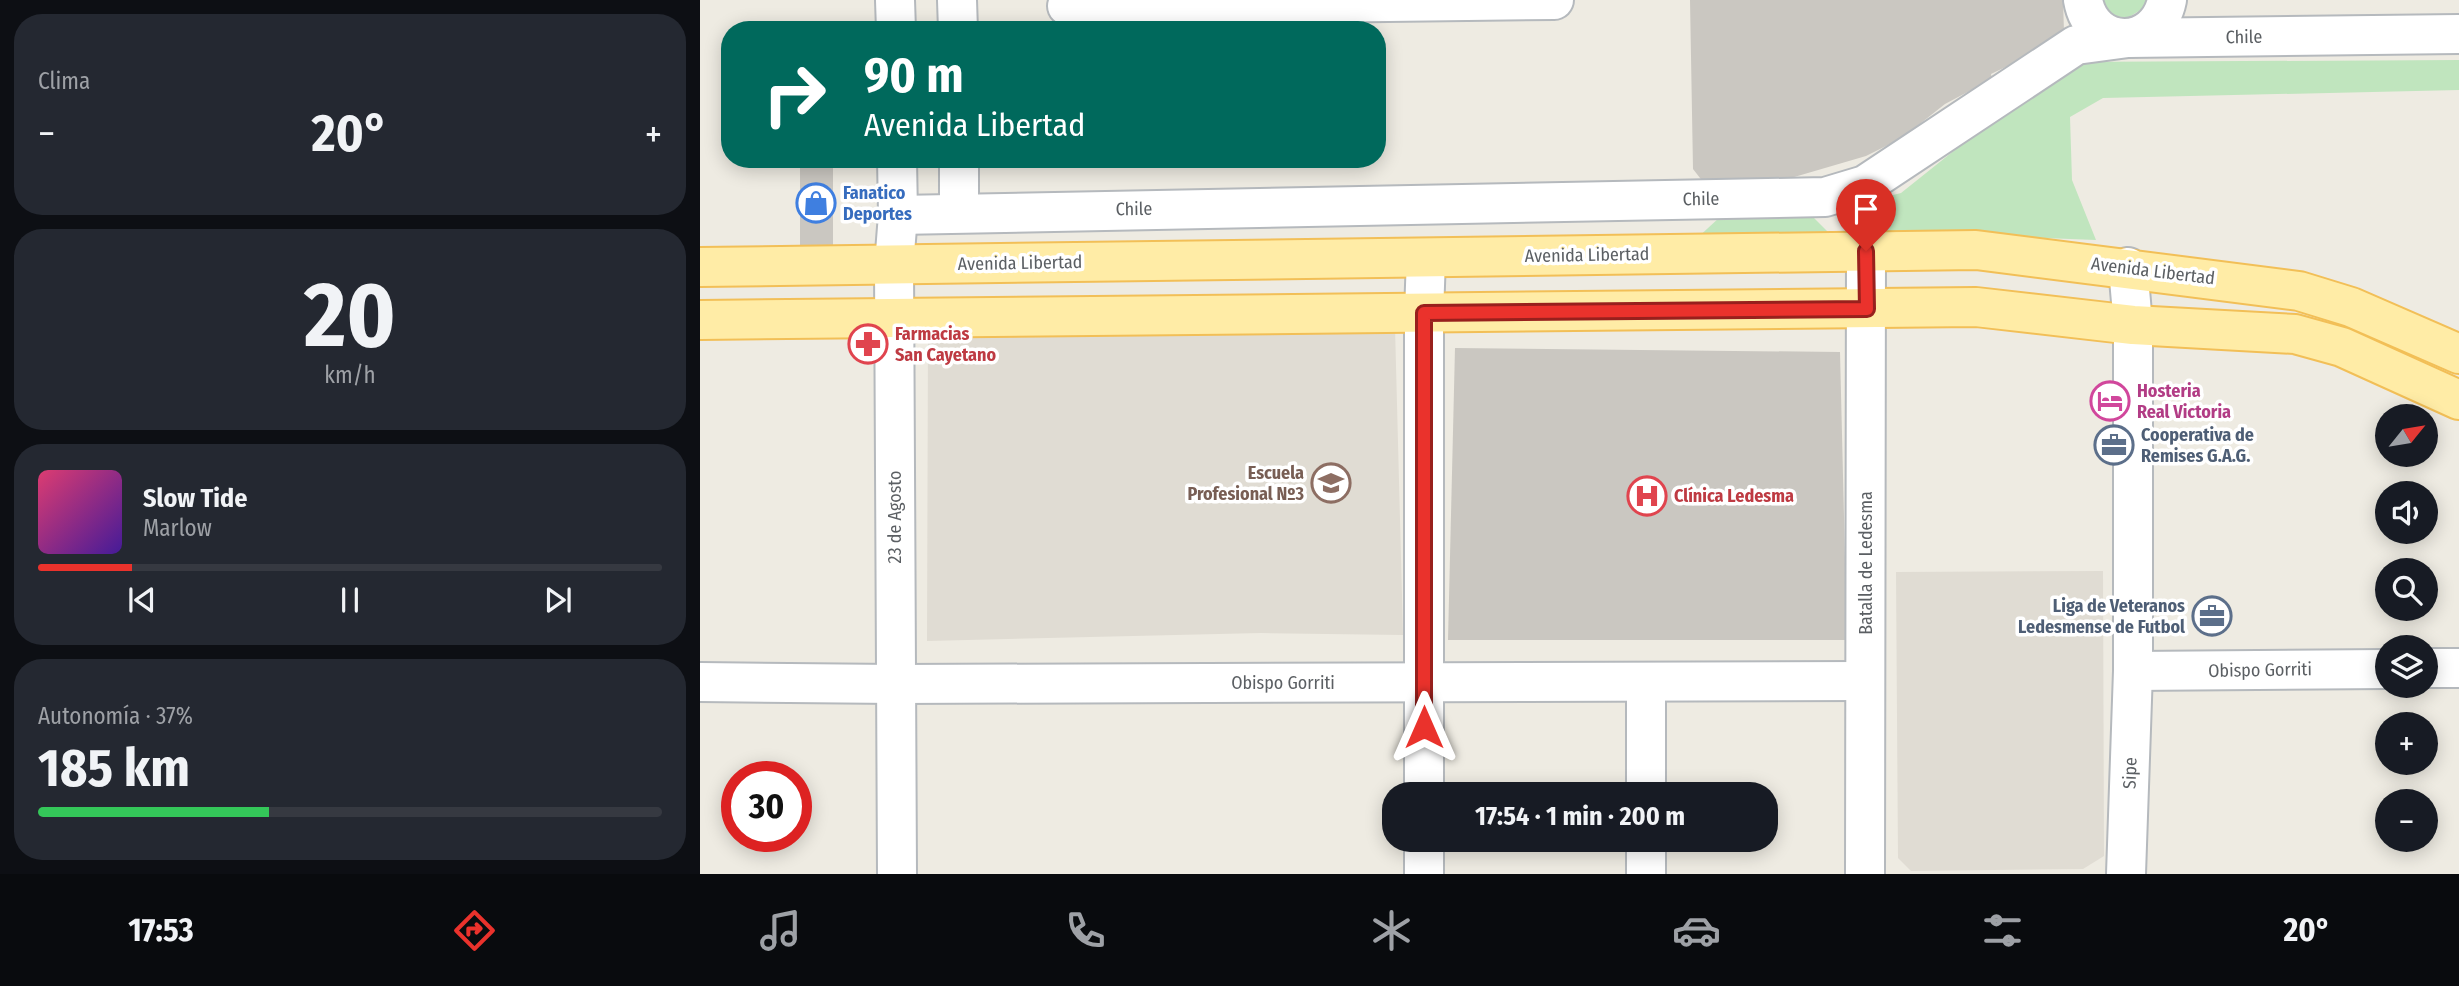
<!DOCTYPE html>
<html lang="es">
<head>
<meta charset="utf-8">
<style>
  body { margin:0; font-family:"Fira Sans Condensed",sans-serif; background:#242831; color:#f1f3f6; height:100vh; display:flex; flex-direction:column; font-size:26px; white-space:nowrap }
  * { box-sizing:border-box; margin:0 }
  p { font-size:23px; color:#9ea1a6 }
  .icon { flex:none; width:38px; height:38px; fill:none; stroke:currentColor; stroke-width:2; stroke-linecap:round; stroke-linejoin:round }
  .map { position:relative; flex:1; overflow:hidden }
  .sheet { display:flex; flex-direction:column; gap:14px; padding:14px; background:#0d0f14; width:700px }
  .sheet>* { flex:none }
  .guide { position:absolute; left:21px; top:21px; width:665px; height:147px; border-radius:28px; box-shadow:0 4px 18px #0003; background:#00695c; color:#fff; overflow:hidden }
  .needle { width:46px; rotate:60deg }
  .tools { position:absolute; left:1675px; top:404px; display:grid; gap:14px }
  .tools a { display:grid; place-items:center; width:63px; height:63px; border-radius:50%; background:#171b24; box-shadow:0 4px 18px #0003; font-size:35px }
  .speed { position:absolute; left:21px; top:761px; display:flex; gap:14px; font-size:35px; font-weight:700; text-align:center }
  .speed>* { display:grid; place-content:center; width:91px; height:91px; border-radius:50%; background:#171b24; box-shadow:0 4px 18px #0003; line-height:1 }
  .speed .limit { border:10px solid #d22; background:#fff; color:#111 }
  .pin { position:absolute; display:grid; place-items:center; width:60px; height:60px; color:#fff; margin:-72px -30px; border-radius:50% 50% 50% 0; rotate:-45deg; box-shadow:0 0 7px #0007 }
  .pin .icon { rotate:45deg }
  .me { position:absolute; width:77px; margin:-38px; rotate:0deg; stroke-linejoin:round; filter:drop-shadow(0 0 5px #0008) }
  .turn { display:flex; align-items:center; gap:24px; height:147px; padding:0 28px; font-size:32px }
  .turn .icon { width:91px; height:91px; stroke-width:2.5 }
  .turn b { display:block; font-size:49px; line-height:60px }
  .big { font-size:52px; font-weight:700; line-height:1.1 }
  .sheet .tile { flex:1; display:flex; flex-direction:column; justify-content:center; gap:10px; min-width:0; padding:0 24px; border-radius:28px; background:#242831 }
  .sheet .dial { align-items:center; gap:0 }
  .dial b { font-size:91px; line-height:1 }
  .song { display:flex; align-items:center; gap:21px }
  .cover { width:84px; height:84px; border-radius:10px; background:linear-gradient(135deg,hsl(340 70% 55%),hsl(260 70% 35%)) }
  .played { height:7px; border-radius:4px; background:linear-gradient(90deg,#ea322c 15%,#363941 15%) }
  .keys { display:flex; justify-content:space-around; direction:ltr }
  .heat { display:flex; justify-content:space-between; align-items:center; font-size:38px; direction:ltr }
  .charge { height:10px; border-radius:5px; background:linear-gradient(90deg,#34c759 37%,#363941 0) }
  .trip { position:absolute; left:682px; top:782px; width:396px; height:70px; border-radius:28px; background:#171b24; box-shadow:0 4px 18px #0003; font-weight:700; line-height:70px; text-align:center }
  .tabs { display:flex; height:112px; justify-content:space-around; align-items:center; background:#090b0e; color:#9ea1a6 }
  .tabs .icon { width:49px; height:49px }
  .tabs .active { color:#ea322c }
  .tabs b { font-size:32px; color:#f1f3f6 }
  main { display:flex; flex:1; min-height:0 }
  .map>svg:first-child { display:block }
  .education { fill:#e0dcd3 }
  .green { fill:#c0e5be }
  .building { fill:#cac7c1 }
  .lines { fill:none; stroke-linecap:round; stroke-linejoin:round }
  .minor-casing { stroke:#b5b9bd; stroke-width:42 }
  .major-casing { stroke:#f2bf57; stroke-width:42 }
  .minor { stroke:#fff; stroke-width:38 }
  .major { stroke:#ffeca6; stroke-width:38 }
  .route-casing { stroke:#98201d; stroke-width:18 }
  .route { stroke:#ea322c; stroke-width:12 }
  .labels { text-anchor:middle; stroke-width:7; stroke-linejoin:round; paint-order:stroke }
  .street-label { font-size:18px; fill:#5b5f63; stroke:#fff }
  .shop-label { font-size:18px; font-weight:bold; fill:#366cbe; stroke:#fff; text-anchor:start }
  .health-label { font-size:18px; font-weight:bold; fill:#be3a42; stroke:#fff; text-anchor:start }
  .hotel-label { font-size:18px; font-weight:bold; fill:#b23c85; stroke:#fff; text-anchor:start }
  .service-label { font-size:18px; font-weight:bold; fill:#4e5e75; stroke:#fff; text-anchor:start }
  .education-label { font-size:18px; font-weight:bold; fill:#785e54; stroke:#fff; text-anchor:end }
</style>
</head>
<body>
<main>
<section class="sheet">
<div class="tile"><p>Clima</p>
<div class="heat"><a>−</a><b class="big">20°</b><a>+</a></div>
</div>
<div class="tile dial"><b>20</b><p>km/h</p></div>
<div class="tile">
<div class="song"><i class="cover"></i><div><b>Slow Tide</b><p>Marlow</p></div></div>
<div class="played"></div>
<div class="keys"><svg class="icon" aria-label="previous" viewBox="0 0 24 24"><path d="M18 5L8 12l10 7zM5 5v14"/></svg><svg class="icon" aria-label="pause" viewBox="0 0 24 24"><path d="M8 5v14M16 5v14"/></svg><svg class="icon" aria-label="next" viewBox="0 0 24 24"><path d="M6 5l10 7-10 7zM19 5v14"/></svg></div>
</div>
<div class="tile"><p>Autonomía · 37%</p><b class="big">185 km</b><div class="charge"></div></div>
</section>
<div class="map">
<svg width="1759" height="874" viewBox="0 0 1759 874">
  <rect width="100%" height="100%" fill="#eeebe2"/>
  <!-- education -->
  <g class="education">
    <path d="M695 327 703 635 561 633 227 641 228 333Z"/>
    <path d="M1403 571 1404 856 1383 869 1211 871 1198 858 1196 572Z"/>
  </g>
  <!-- green -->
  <g class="green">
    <path d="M1400 0H1446L1442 9 1426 19 1411 14Z"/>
    <path d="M1759 60V90L1403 98 1370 117 1372 180 1396 240 1292 236 1175 241 1157 222 1153 205 1201 193 1365 62Z"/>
    <path d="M1110 214 1130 234 995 240 1020 217Z"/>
  </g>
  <!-- building -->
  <g class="building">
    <path d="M990 0H1363L1364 32 1353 44 1291 74 1292 79 1245 104 1202 138 1166 156 1074 183 1007 187 993 169Z"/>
    <rect x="100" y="159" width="33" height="87"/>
    <path d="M755 348 1140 352 1147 640H748Z"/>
  </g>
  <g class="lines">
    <!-- minor casing -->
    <g class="minor-casing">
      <g id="minor">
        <path d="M195 0 196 30"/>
        <path d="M257 0 258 30"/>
        <path d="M1383 0C1392 51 1457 50 1467 0"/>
        <path d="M367 6 854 0"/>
        <path d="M197 159 198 215 194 265 197 874"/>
        <path d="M259 159V213"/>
        <path d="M198 215 1125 197 1165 185 1376 45 1428 38 1759 34"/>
        <path d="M1726 668H1759"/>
        <path d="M1433 671 1687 669"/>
        <path d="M0 682 196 684 1165 681"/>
        <path d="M724 794V313L726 258"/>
        <path d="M946 794V682"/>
        <path d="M724 874V840"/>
        <path d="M946 874V840"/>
        <path d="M1165 874 1166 251"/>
        <path d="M1426 874 1433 671V325L1428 267"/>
      </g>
    </g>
    <!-- major casing -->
    <g class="major-casing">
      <g id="major">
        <path d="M0 267 1276 250 1599 291 1651 307 1759 354"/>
        <path d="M0 320 1276 307 1433 325 1595 334 1642 347 1759 400"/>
      </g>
    </g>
    <!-- minor -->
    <use href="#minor" class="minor"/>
    <!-- major -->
    <use href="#major" class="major"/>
  </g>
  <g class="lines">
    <!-- route casing -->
    <g class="route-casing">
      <path id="route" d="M724 727V313L1167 309 1166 251"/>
    </g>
    <!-- route -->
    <use href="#route" class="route"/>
  </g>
  <!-- icons -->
  <defs>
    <g id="shop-ring" transform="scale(2.0125)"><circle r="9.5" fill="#fff" stroke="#3f7fe0" stroke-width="1.5"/><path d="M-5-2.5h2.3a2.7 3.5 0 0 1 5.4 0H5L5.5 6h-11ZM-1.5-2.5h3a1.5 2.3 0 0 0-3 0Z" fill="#3f7fe0"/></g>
    <g id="pharmacy-ring" transform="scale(2.0125)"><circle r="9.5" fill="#fff" stroke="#e0444e" stroke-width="1.5"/><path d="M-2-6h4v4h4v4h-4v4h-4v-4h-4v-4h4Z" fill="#e0444e"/></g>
    <g id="hotel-ring" transform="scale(2.0125)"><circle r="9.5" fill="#fff" stroke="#d1479c" stroke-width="1.5"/><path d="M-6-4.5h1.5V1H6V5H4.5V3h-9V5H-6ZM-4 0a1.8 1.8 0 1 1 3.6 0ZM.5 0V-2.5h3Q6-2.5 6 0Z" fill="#d1479c"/></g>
    <g id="office-ring" transform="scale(2.0125)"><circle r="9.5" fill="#fff" stroke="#5c6f8a" stroke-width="1.5"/><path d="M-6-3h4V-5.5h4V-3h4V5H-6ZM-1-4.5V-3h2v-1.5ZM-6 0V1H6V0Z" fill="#5c6f8a"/></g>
    <g id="school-ring" transform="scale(2.0125)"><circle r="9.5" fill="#fff" stroke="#8d6e63" stroke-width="1.5"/><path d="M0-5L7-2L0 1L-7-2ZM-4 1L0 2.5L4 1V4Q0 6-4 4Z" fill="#8d6e63"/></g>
    <g id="hospital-ring" transform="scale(2.0125)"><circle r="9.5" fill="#fff" stroke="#e0444e" stroke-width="1.5"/><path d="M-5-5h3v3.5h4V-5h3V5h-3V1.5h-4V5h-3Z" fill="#e0444e"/></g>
  </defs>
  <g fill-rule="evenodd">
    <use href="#shop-ring" x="116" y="203"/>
    <use href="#pharmacy-ring" x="168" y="344"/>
    <use href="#hotel-ring" x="1410" y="401"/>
    <use href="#office-ring" x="1414" y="445"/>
    <use href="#school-ring" x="631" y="483"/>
    <use href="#hospital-ring" x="947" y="496"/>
    <use href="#office-ring" x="1512" y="616"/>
  </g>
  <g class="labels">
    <!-- street labels -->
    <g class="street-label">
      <text transform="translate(1544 37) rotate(-1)" y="6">Chile</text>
      <text transform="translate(1001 199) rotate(-1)" y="6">Chile</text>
      <text transform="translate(434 209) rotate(-1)" y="6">Chile</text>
      <text transform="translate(887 255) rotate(-1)" y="6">Avenida Libertad</text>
      <text transform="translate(320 263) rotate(-1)" y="6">Avenida Libertad</text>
      <text transform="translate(1453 271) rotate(7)" y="6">Avenida Libertad</text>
      <text transform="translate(195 517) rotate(-90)" y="6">23 de Agosto</text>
      <text transform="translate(1166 563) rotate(-90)" y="6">Batalla de Ledesma</text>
      <text transform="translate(1560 670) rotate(-1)" y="6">Obispo Gorriti</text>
      <text x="583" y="689">Obispo Gorriti</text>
      <text transform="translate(1430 773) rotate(-88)" y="6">Sipe</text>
    </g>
    <!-- shop labels -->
    <g class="shop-label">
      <text x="143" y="199">Fanatico<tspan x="143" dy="21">Deportes</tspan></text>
    </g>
    <!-- health labels -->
    <g class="health-label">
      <text x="195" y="340">Farmacias<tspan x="195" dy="21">San Cayetano</tspan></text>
      <text x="974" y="502">Clínica Ledesma</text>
    </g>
    <!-- hotel labels -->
    <g class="hotel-label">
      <text x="1437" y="397">Hosteria<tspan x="1437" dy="21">Real Victoria</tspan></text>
    </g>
    <!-- service labels -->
    <g class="service-label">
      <text x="1441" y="441">Cooperativa de<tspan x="1441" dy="21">Remises G.A.G.</tspan></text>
      <text x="1485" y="612" text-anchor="end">Liga de Veteranos<tspan x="1485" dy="21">Ledesmense de Futbol</tspan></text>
    </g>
    <!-- education labels -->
    <g class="education-label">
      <text x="604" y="479">Escuela<tspan x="604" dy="21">Profesional Nº3</tspan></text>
    </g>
  </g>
</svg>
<div class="tools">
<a><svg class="needle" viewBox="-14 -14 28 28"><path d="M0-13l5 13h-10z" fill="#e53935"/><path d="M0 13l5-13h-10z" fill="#9ea1a6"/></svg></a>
<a><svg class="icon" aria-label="sound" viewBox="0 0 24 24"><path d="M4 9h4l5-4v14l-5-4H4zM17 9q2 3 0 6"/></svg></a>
<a><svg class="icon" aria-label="search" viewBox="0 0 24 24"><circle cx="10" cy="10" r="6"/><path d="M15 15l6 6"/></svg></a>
<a><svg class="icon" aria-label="layers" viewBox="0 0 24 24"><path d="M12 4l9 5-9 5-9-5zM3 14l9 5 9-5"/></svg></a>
<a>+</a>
<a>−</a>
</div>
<div class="speed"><div class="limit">30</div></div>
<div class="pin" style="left:1166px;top:251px;background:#d93025"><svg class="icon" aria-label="arrive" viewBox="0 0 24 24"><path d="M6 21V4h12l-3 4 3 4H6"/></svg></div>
<svg class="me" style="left:724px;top:727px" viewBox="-20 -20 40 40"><path d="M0-17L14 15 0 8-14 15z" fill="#ea322c" stroke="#fff" stroke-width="4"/></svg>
<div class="trip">17:54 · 1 min · 200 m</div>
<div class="guide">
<div class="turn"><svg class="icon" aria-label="right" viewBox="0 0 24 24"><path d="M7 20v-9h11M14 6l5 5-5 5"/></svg><div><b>90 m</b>Avenida Libertad</div></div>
</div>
</div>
</main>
<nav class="tabs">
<b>17:53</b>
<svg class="icon active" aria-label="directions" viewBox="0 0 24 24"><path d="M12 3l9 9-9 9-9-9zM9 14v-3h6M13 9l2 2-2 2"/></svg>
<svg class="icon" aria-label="music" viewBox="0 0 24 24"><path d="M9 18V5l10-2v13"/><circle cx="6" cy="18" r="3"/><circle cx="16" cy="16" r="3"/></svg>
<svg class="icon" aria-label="phone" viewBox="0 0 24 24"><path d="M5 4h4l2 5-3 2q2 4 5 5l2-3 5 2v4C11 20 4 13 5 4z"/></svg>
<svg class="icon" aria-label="climate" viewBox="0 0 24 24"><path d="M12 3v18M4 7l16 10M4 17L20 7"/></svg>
<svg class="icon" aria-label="car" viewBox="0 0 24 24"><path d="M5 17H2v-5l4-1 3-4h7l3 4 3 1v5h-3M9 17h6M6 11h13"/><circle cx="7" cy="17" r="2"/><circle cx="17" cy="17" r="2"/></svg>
<svg class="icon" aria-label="filters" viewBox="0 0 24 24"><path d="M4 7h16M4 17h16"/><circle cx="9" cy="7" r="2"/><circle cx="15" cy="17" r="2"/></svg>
<b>20°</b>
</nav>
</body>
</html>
